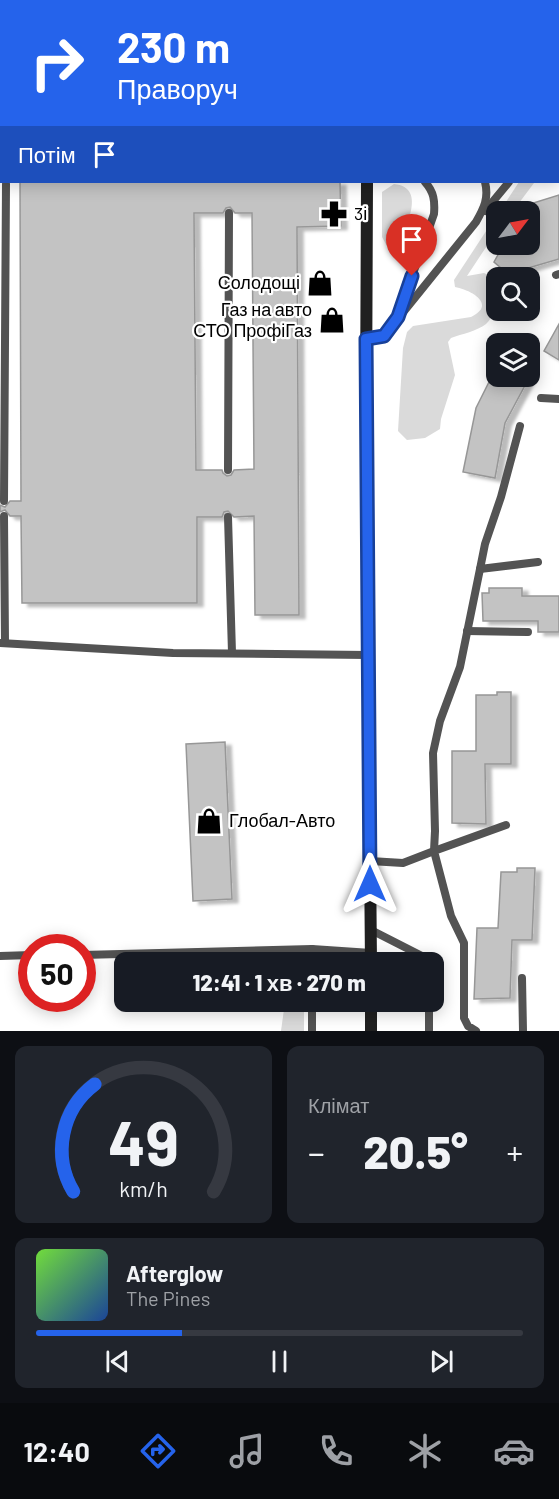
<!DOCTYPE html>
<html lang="uk">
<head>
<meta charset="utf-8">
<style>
  body { margin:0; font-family:Barlow,sans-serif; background:#20242c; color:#f1f3f6; height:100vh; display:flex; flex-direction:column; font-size:22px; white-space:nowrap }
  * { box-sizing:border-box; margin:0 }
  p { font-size:20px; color:#9ea1a6 }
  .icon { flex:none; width:33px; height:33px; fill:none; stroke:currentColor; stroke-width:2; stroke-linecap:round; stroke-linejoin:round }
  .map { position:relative; height:1031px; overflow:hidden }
  .details { display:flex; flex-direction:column; gap:15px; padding:15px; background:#0d0f14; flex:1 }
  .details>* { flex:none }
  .banner { position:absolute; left:0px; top:0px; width:560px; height:183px; box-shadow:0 3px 15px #0003; background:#2563eb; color:#fff; overflow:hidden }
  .needle { width:39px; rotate:58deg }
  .buttons { position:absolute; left:486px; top:201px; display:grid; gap:12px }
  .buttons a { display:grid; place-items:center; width:54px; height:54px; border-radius:12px; background:#171b24; box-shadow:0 3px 15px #0003; font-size:30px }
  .speed { position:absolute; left:18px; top:934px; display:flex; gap:12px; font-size:30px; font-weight:700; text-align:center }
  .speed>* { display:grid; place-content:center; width:78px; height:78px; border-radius:50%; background:#171b24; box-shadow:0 3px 15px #0003; line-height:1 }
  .speed .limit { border:9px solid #d22; background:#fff; color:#111 }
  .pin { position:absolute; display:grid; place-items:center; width:51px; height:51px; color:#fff; margin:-62px -26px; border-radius:50% 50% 50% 0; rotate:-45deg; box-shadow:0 0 6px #0007 }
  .pin .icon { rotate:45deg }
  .me { position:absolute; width:66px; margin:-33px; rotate:0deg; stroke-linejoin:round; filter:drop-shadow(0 0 4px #0008) }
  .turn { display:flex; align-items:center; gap:21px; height:126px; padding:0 18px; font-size:27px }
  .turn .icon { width:78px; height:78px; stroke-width:2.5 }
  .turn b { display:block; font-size:42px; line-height:51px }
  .then { display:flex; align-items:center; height:57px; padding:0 18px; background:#0003; gap:12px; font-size:22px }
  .big { font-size:45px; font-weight:800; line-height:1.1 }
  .details .widget { flex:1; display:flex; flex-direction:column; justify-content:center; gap:9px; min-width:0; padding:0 21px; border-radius:12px; background:#20242c }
  .details .dial { align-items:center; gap:0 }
  .dial svg { height:156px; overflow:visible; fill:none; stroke:#363941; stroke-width:7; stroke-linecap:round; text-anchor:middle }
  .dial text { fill:#f1f3f6; stroke:none }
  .song { display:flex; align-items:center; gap:18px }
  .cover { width:72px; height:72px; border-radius:9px; background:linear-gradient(135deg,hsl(100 70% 55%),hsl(220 70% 35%)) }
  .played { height:6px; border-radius:3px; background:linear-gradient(90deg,#2563eb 30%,#363941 30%) }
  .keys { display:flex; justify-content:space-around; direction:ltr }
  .heat { display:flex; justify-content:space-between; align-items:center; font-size:33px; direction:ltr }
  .details .tiles { flex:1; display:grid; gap:15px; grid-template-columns:1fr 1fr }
  .widget:last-child { grid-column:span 2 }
  .trip { position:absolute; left:114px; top:952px; width:330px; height:60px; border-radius:12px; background:#171b24; box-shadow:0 3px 15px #0003; font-weight:800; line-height:60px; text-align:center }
  .tab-bar { display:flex; height:96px; justify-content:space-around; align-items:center; background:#090b0e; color:#9ea1a6 }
  .tab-bar .icon { width:42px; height:42px }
  .tab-bar .on { color:#2563eb }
  .tab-bar b { font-size:27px; color:#f1f3f6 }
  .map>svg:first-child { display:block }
  .green { fill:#dadada }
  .building { fill:#c3c3c3; stroke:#979797; stroke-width:1.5; fill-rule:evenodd; filter:url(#shadow) }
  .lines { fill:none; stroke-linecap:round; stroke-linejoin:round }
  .primary-casing { stroke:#dbdbdb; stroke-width:18 }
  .lane { stroke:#535353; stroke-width:8 }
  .secondary { stroke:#202020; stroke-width:12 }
  .primary { stroke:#000; stroke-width:15 }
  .route-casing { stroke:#184099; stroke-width:15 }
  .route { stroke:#2563eb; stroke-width:10 }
  .labels { text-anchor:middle; stroke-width:4.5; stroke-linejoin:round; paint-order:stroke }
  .poi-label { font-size:18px; fill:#000; stroke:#fff; text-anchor:start }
</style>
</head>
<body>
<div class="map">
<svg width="559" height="1031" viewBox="0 0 559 1031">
  <defs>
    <filter id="shadow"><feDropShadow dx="6" dy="3.5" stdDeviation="1.5" flood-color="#0004"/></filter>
  </defs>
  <rect width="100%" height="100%" fill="#fff"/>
  <!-- green -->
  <g class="green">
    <path d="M519 182H541L534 183 513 211H500Z"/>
    <path d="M394 184C427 187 406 227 398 245L387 246 382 237V192Z"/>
    <path d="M496 216V232L467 276 484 273 491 276C500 291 499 311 486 324 477 331 462 334 451 338L448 342 455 375 441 419 440 429 425 438 407 440 398 431 403 348 407 332 413 326 471 317C497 304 471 290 455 287L454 280Z"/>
    <path d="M285 1002H304V1031H281Z"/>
  </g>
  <!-- building -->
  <g class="building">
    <path d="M20 182H340L341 226 297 227 299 615H255L254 516 234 517 228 511 224 512 222 517H197V603H22L21 516H10L5 510 0 512V505L5 507 10 501H21ZM230 207 235 213H252L254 469 234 470 231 475 227 476 223 473 222 470H196L194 213H223L226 208Z"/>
    <path d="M559 195V259L508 274 494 262 504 244H530V204Z"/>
    <path d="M559 324V360L544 351Z"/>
    <path d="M492 376H530L505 423 495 478 463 472 476 408Z"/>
    <path d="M489 588H522V596H559V632H538V621H483L482 593H489Z"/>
    <path d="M497 692H511V764H485L486 824 452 823V751H476V695H497Z"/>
    <path d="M225 742 232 899 193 901 186 744Z"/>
    <path d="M517 868H535L532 940H512L510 998 474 999 477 928H498L501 872H517Z"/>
  </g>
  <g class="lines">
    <!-- primary casing -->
    <g class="primary-casing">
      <g id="primary">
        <path d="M421 0 423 2"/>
        <path d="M545 0 547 2"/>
        <path d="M494 2 496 0"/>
        <path d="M558 15 559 17"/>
        <path d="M558 48 559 49"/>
      </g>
    </g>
    <!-- lane -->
    <g class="lane">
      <path d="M8 0V2"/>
      <path d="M0 43H2"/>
      <path d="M485 211 509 182"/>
      <path d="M556 275 559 274"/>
      <path d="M399 313 434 214C435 201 434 192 425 182"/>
      <path d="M366 339 384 336 476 222C484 208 489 198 485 182"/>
      <path d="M541 398 559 399"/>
      <path d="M520 426 501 497 485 544 480 569 538 562"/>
      <path d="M228 470 229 213"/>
      <path d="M4 501 6 184"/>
      <path d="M4 516 5 643"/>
      <path d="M228 517 232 653"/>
      <path d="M467 631 528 632"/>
      <path d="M0 643 173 653 368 655"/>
      <path d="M370 861 403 863 434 851 435 831 433 753 440 721 460 667 480 569"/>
      <path d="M371 930 422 956 424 963"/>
      <path d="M312 949V963"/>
      <path d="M82 955 312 949 371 953"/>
      <path d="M0 956 32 955"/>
      <path d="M522 978 523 1031"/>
      <path d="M312 1002V1031"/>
      <path d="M429 1002V1031"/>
      <path d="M476 1031 468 1026 464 1018V943L451 916 434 851 506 825"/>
    </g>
    <!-- secondary -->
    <g class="secondary">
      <path d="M384 2V0"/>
      <path d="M367 182 366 411 371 963"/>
      <path d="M371 1002V1031"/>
    </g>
    <!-- primary -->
    <use href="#primary" class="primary"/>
  </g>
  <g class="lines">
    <!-- route casing -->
    <g class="route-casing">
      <path id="route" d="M370 884 366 339 384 336 398 317 412 276"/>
    </g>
    <!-- route -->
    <use href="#route" class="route"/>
  </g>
  <!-- icons -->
  <defs>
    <g id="pharmacy-bare" transform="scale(2.07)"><path d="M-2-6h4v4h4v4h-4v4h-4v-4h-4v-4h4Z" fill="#000" stroke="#fff" stroke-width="2.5" paint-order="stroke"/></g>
    <g id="shop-bare" transform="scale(2.07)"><path d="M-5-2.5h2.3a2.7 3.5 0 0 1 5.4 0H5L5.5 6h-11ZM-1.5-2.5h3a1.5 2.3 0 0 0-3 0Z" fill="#000" stroke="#fff" stroke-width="2.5" paint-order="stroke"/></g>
  </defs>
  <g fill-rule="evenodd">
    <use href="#pharmacy-bare" x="334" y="214"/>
    <use href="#shop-bare" x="320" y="283"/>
    <use href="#shop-bare" x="332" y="320"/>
    <use href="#shop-bare" x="209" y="821"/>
  </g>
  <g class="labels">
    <!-- poi labels -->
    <g class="poi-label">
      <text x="354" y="220">3і</text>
      <text x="300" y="289" text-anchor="end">Солодощі</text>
      <text x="312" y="316" text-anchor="end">Газ на авто<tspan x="312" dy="21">СТО ПрофіГаз</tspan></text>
      <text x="229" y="827">Глобал-Авто</text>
    </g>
  </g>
</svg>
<div class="buttons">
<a><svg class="needle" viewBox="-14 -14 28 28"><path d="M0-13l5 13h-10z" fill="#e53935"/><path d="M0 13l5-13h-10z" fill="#9ea1a6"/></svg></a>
<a><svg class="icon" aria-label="search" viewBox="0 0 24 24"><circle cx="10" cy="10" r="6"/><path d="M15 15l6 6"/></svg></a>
<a><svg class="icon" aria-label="layers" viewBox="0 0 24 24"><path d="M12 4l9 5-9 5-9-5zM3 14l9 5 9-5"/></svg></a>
</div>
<div class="speed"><div class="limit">50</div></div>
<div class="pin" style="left:412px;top:276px;background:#d93025"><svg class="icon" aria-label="arrive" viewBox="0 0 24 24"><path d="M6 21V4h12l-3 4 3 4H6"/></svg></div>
<svg class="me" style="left:370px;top:884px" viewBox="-20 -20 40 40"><path d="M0-17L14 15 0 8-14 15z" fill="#2563eb" stroke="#fff" stroke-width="4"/></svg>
<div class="trip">12:41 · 1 хв · 270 m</div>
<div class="banner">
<div class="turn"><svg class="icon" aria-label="right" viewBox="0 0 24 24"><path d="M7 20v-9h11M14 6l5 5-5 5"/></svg><div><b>230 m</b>Праворуч</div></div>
<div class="then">Потім<svg class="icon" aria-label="arrive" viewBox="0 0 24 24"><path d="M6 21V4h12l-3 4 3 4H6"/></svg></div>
</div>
</div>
<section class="details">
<div class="tiles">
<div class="widget dial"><svg viewBox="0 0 100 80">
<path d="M14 69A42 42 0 1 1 86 69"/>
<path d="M14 69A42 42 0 0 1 25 14" stroke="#2563eb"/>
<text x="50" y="56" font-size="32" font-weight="700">49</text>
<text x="50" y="72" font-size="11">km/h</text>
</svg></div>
<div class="widget"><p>Клімат</p>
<div class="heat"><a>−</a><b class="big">20.5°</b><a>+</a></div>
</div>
<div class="widget">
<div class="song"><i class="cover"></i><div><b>Afterglow</b><p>The Pines</p></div></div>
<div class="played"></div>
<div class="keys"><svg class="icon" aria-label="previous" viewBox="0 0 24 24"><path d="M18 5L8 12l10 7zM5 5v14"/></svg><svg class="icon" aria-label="pause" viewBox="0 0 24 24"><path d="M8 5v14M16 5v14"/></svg><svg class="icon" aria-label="next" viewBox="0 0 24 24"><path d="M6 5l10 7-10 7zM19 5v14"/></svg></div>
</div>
</div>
</section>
<nav class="tab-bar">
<b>12:40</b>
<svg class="icon on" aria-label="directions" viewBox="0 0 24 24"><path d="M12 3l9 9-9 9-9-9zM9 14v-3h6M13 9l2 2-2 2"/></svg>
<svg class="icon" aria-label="music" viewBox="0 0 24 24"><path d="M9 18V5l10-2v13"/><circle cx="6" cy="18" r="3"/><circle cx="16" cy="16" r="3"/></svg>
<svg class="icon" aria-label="phone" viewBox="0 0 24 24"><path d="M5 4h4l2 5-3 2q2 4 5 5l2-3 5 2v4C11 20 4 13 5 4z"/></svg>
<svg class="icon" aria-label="climate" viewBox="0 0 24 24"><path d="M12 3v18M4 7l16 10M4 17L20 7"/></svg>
<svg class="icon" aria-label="car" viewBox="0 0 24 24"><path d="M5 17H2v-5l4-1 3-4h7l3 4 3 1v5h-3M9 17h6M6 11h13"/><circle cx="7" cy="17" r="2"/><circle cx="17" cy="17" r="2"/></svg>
</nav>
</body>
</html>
